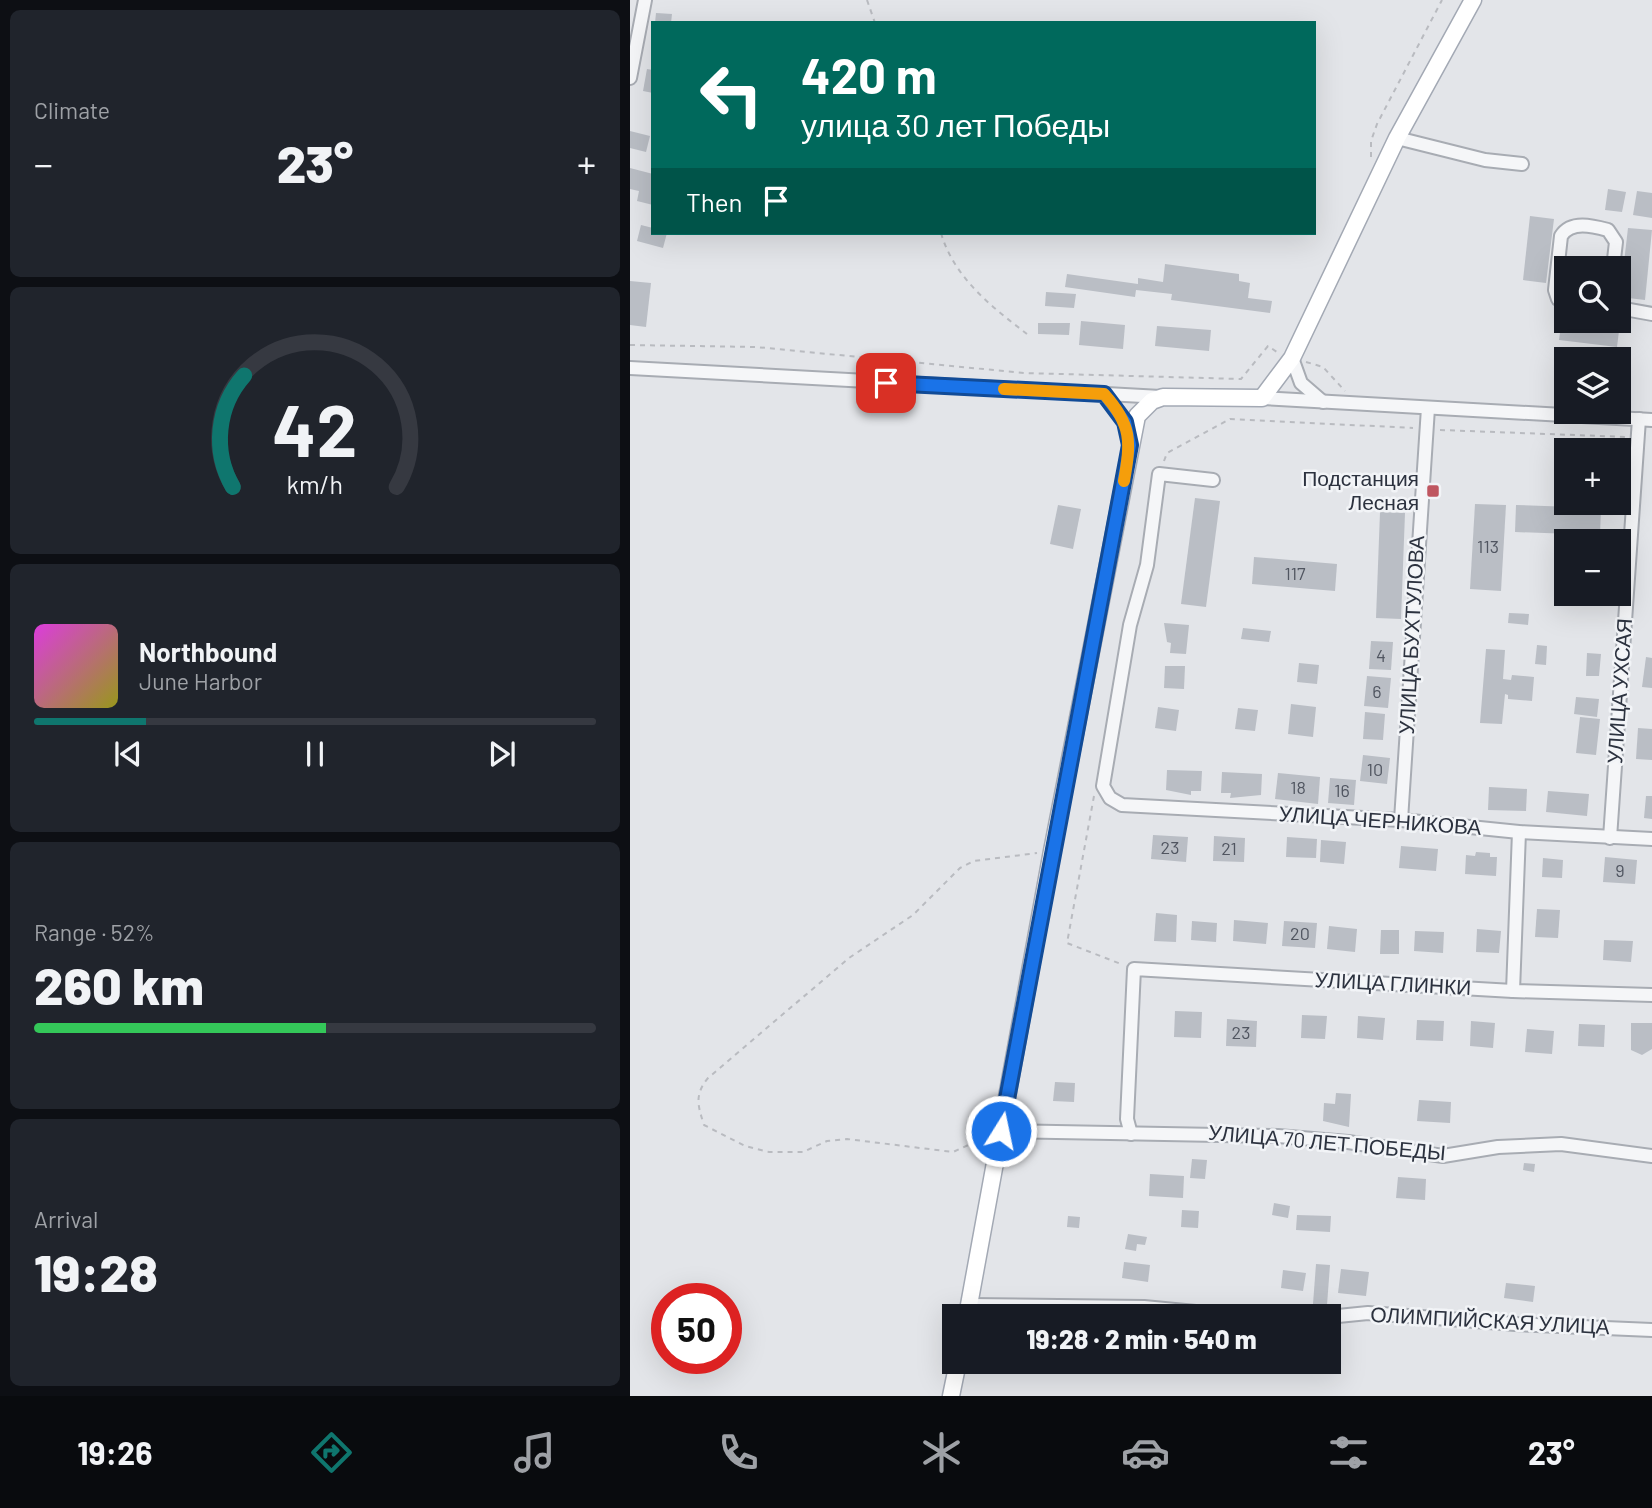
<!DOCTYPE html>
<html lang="en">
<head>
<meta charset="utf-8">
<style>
  body { margin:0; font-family:Barlow,sans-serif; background:#20242c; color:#f1f3f6; height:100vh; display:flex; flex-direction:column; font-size:26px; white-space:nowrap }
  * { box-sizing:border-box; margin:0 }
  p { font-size:23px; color:#9ea1a6 }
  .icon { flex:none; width:38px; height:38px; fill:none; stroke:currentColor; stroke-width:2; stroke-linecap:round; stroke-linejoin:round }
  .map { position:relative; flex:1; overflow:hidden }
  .details { display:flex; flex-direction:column; gap:10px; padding:10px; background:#0d0f14; width:630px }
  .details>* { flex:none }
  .hud { position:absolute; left:21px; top:21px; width:665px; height:214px; border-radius:0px; box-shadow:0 7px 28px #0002; background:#00695c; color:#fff; overflow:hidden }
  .buttons { position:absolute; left:924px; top:256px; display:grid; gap:14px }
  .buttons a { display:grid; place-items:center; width:77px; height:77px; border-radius:0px; background:#171b24; box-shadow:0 7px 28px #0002; font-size:35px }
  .speed { position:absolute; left:21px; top:1283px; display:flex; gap:14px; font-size:35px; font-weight:700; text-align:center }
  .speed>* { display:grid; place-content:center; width:91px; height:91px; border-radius:50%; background:#171b24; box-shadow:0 7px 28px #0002; line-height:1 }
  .speed .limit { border:10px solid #d22; background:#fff; color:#111 }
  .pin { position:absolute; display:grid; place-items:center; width:60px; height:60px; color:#fff; margin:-30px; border-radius:14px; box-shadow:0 4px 10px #0006 }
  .me { position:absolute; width:77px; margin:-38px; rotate:10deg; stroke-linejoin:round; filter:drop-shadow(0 0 5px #0008) }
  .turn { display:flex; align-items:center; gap:24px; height:147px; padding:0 35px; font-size:32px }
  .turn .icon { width:91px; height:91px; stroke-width:2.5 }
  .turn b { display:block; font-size:49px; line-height:60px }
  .then { display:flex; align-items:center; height:66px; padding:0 35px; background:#0003; gap:14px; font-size:26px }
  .big { font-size:52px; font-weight:800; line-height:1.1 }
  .details .card { flex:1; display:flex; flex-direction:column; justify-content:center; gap:10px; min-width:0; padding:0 24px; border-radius:10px; background:#20242c }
  .details .dial { align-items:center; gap:0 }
  .dial svg { height:182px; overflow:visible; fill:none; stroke:#363941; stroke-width:7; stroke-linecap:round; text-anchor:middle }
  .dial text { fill:#f1f3f6; stroke:none }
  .song { display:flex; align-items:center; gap:21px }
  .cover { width:84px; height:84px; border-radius:10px; background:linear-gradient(135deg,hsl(300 70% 55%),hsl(60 70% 35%)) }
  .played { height:7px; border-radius:4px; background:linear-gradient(90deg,#0f766e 20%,#363941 20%) }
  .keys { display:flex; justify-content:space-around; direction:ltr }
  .heat { display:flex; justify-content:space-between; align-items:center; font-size:38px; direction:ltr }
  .charge { height:10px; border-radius:5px; background:linear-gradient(90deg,#34c759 52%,#363941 0) }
  .trip { position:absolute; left:312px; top:1304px; width:399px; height:70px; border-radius:0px; background:#171b24; box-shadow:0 7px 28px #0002; font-weight:800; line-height:70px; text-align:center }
  .menu { display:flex; height:112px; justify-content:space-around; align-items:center; background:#090b0e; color:#9ea1a6 }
  .menu .icon { width:49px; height:49px }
  .menu .selected { color:#0f766e }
  .menu b { font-size:32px; color:#f1f3f6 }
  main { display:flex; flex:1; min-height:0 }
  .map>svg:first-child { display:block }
  .building { fill:#babec5 }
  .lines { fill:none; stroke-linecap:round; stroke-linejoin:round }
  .minor-casing { stroke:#a8acb3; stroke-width:16 }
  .major-casing { stroke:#a3a9b4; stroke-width:19 }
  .path { stroke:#b9bbc0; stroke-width:2; stroke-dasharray:5 5; stroke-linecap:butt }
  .minor { stroke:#f5f6f8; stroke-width:12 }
  .major { stroke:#fff; stroke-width:16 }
  .route-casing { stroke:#114b97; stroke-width:18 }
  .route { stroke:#1a73e8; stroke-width:12 }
  .slow { stroke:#f59e0b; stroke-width:12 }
  .poi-dot { fill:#bf5660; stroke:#f2f4f7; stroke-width:2.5 }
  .labels { text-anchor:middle; stroke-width:5; stroke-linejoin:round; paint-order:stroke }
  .number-label { font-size:18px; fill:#505560 }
  .poi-label { font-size:21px; fill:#2c323f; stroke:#f2f4f7; text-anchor:end }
  .street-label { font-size:21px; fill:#2c323f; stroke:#f2f4f7 }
</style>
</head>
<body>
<main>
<section class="details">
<div class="card"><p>Climate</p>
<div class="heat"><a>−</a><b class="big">23°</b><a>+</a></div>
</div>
<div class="card dial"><svg viewBox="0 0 100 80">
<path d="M14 69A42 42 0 1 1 86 69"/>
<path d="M14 69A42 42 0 0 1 19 20" stroke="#0f766e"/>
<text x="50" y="56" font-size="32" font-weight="700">42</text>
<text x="50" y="72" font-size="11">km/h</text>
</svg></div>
<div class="card">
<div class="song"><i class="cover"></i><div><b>Northbound</b><p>June Harbor</p></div></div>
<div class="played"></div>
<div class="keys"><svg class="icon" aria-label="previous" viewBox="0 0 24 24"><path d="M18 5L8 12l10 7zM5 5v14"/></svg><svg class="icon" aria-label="pause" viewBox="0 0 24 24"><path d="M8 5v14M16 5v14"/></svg><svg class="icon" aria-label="next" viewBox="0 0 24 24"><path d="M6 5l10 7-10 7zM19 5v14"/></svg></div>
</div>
<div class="card"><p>Range · 52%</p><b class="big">260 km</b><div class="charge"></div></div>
<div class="card"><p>Arrival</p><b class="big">19:28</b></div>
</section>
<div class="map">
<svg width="1022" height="1396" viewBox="0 0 1022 1396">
  <rect width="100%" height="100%" fill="#e3e5e9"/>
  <!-- building -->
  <g class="building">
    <path d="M26 13 42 14 41 23H25Z"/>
    <path d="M17 69 23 70V93L13 91Z"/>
    <path d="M0 131 20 136 16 152 0 148Z"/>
    <path d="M0 168 23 174V205L7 201 9 191 0 189Z"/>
    <path d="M978 189 996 192 992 212 975 210Z"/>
    <path d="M1007 191 1022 193V218L1003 215Z"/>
    <path d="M900 216 924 219 916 283 893 280Z"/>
    <path d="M11 225 23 228V233H37L33 248 7 241Z"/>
    <path d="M998 228 1022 230 1015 300 990 297Z"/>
    <path d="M535 264 609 274V281L620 283 618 298 642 301 640 313 541 300 542 294 506 290 505 297 435 287 437 274 508 284V278L533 282Z"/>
    <path d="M0 281 21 283 16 327 0 325Z"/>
    <path d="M416 292 446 294 444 308 415 306Z"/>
    <path d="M932 317 936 320 990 323 987 347 929 340Z"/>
    <path d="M451 321 495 325 493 349 449 345Z"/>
    <path d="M408 323H440L439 335 408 334Z"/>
    <path d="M527 326 581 330 579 351 525 346Z"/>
    <path d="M565 498 590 501 576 607 551 604Z"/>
    <path d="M845 504 876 505 871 591 840 589Z"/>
    <path d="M428 505 451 509 443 549 420 544Z"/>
    <path d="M886 505 971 508 970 535 885 532Z"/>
    <path d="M750 512 775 513 771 619 746 618Z"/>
    <path d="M624 557 707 564 705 591 622 584Z"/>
    <path d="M879 613 899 614 898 625 878 623Z"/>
    <path d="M534 623 559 625 556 654 540 653 541 643 537 642Z"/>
    <path d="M613 628 641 631 639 642 611 639Z"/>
    <path d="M741 641 763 642 761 670 739 669Z"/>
    <path d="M907 645 917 646 916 665 905 664Z"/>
    <path d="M856 649 875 650 873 679 881 680 882 675 904 677 902 701 878 699V695L875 694 872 724 850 723Z"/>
    <path d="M957 653 971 654 969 676H956Z"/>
    <path d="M1016 657 1022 658V688L1012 687Z"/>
    <path d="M669 663 689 665 687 684 667 682Z"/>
    <path d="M535 666H555L554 689 534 688Z"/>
    <path d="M737 676 761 678 758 708 734 706Z"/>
    <path d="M946 697 969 699 967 717 944 714Z"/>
    <path d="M661 704 686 707 683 737 658 734Z"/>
    <path d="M528 707 549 710 546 731 525 728Z"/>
    <path d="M608 708 628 710 625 731 605 729Z"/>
    <path d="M735 712 755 714 753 740 733 739Z"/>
    <path d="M950 717 970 719 966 755 946 753Z"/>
    <path d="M1008 728 1022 729V760L1006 759Z"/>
    <path d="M733 755 760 758 757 784 730 781Z"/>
    <path d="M537 770 572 771 571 791H561V795L536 790Z"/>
    <path d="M592 772 632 774 631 795 600 798 601 793H591Z"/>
    <path d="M648 773 690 777 688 804 645 799Z"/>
    <path d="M700 778 726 780 724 805 698 803Z"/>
    <path d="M859 787 897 789 896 811 858 810Z"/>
    <path d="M918 791 959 794 957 816 916 812Z"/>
    <path d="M1016 796H1022V819L1014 818Z"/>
    <path d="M523 835 558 837 556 862 521 859Z"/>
    <path d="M584 836 615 838 614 862 583 861Z"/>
    <path d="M657 837 687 839 686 858 656 857Z"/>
    <path d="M691 840 716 842 714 864 690 862Z"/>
    <path d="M771 846 808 849 806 871 769 868Z"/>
    <path d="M846 852 860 853V857H867L866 876 835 874 836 855 845 856Z"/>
    <path d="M975 857 1007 860 1005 884 973 882Z"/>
    <path d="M913 858 933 860 932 878 912 877Z"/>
    <path d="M907 909 930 910 928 938 905 937Z"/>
    <path d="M526 913 547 915 546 942 524 941Z"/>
    <path d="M604 920 638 923 636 944 603 941Z"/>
    <path d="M562 921 587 923 586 942 561 940Z"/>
    <path d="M654 921 687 923 685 948 652 946Z"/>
    <path d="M699 926 727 929 725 952 697 949Z"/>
    <path d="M847 929 871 931 869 953 846 952Z"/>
    <path d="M751 930H769V954H750Z"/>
    <path d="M785 931 814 932 813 953 784 951Z"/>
    <path d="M974 940 1003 941 1001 962 973 960Z"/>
    <path d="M545 1011 572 1012 571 1038 544 1037Z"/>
    <path d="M672 1015 697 1016 695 1039 671 1038Z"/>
    <path d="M728 1016 755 1018 753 1040 727 1038Z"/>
    <path d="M597 1019 627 1021 626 1047 596 1046Z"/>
    <path d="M787 1020 814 1021 813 1041 786 1040Z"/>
    <path d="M841 1021 865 1023 863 1048 840 1046Z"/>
    <path d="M1001 1023H1022V1049L1012 1055 1001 1050Z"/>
    <path d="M949 1024 975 1025 974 1047 948 1046Z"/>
    <path d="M897 1029 924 1031 922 1054 895 1052Z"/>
    <path d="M425 1082 445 1083 444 1102 423 1101Z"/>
    <path d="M706 1093 721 1094 719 1127 693 1121 694 1103 705 1104Z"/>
    <path d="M789 1100 821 1102 820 1123 787 1121Z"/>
    <path d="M562 1159 577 1160 575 1179 560 1178Z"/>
    <path d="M894 1163 905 1164 904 1172 893 1170Z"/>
    <path d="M520 1174 554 1176 553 1198 519 1196Z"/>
    <path d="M768 1177 796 1179 795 1200 766 1198Z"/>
    <path d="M644 1203 660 1206 658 1218 642 1215Z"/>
    <path d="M552 1210 569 1211 568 1228 551 1227Z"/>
    <path d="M667 1215 701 1216 700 1232 666 1230Z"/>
    <path d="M438 1216 450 1217 449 1228 437 1227Z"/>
    <path d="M498 1234 517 1237 515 1245 507 1244 506 1251 495 1249Z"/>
    <path d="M494 1262 520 1265 518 1282 492 1278Z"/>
    <path d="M686 1264 700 1265 697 1305 683 1304Z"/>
    <path d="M711 1269 739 1272 736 1296 708 1293Z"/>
    <path d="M653 1270 676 1273 673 1291 651 1288Z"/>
    <path d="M876 1283 905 1286 903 1302 874 1298Z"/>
  </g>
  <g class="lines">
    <!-- minor casing -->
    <g class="minor-casing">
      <g id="minor">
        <path d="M0 78 15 0"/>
        <path d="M767 138 855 160 892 164"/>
        <path d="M936 302 928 299 925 290 931 236C941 220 963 226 978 230L986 242 983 268"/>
        <path d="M989 308 1022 314"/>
        <path d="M662 358 671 383 693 402"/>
        <path d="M0 368 531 397"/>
        <path d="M474 394 495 422 500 445"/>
        <path d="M632 398 1022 420"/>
        <path d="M583 480 529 474 517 565 500 625 473 786 480 798 492 805 771 820 889 832 1022 839"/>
        <path d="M771 820 798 408"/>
        <path d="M980 838 1009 419"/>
        <path d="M883 991 889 832"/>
        <path d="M371 1131 648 1136 718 1142 813 1156 868 1147 931 1144 1022 1156"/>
        <path d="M501 1134 497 1119 504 969 883 991 1022 995"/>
        <path d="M339 1305 514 1307 607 1316"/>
        <path d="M698 1317 738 1313 885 1324 1022 1330"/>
      </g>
    </g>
    <!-- major casing -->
    <g class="major-casing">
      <g id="major">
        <path d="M337 1316 422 851 507 416 522 401 533 397 632 398 662 358 767 138 843 0"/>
        <path d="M321 1396 328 1362"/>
      </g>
    </g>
    <!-- path -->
    <g class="path">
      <path d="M237 0 245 23"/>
      <path d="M741 157V141L747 124 812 0"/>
      <path d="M311 233C324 278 362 307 397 334"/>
      <path d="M0 345 126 347 394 373 611 379 638 346 647 352"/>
      <path d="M676 362 693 367 715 391"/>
      <path d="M810 430 997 437"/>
      <path d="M534 461 537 453 600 419 783 428"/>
      <path d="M464 796 437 943 491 964"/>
      <path d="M356 1137 323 1152 217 1139 197 1141 173 1152H139L115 1146 74 1125C68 1106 64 1095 78 1078L219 958 283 915 330 868 344 861 407 853"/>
    </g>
    <!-- minor -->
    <use href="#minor" class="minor"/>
    <!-- major -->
    <use href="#major" class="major"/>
  </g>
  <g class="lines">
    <!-- route casing -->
    <g class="route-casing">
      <path id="route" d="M256 383 474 394 495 422 500 445 371 1131"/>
    </g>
    <!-- route -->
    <use href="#route" class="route"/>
    <!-- slow -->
    <path class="slow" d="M374 389 474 394C502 425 501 441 494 481"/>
  </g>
  <!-- markers -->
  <rect class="poi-dot" x="796" y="484" width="14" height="14" rx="3.5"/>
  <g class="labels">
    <!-- number labels -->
    <g class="number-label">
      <text x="858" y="553">113</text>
      <text x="665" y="580">117</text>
      <text x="751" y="662">4</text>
      <text x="747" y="698">6</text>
      <text x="745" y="776">10</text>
      <text x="668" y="794">18</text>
      <text x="712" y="797">16</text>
      <text x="540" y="854">23</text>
      <text x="599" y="855">21</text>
      <text x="990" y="877">9</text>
      <text x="670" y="940">20</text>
      <text x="611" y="1039">23</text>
    </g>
    <!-- poi labels -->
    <g class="poi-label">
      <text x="789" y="486">Подстанция<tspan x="789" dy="24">Лесная</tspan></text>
    </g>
    <!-- street labels -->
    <g class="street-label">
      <text transform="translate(782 635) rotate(-87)" y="7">УЛИЦА БУХТУЛОВА</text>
      <text transform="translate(990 691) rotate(-86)" y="7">УЛИЦА УХСАЯ</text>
      <text transform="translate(750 821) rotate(4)" y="7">УЛИЦА ЧЕРНИКОВА</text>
      <text transform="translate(763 984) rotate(3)" y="7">УЛИЦА ГЛИНКИ</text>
      <text transform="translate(697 1143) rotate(5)" y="7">УЛИЦА 70 ЛЕТ ПОБЕДЫ</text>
      <text transform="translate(860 1321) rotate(3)" y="7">ОЛИМПИЙСКАЯ УЛИЦА</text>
    </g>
  </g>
</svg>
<div class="buttons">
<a><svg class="icon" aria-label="search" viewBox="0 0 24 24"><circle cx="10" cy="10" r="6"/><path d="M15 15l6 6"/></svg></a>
<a><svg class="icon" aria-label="layers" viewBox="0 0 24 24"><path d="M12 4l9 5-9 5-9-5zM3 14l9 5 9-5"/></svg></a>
<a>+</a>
<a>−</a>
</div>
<div class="speed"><div class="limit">50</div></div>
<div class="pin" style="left:256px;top:383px;background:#d93025"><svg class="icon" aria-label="arrive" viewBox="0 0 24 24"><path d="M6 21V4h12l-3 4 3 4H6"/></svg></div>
<svg class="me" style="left:371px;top:1131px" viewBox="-20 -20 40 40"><circle r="17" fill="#1a73e8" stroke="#fff" stroke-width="3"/><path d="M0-11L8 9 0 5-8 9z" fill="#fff"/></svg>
<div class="trip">19:28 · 2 min · 540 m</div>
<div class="hud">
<div class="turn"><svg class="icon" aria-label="left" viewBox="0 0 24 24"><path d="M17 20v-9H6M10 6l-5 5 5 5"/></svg><div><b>420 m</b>улица 30 лет Победы</div></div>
<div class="then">Then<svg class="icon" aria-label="arrive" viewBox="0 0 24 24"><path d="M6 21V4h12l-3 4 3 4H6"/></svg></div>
</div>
</div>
</main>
<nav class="menu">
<b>19:26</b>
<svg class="icon selected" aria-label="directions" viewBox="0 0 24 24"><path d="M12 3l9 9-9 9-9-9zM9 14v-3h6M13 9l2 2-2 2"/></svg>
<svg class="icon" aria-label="music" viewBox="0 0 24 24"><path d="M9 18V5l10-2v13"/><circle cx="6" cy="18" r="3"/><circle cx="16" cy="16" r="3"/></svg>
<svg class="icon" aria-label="phone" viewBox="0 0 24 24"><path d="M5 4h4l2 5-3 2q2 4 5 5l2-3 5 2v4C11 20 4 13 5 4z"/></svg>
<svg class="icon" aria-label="climate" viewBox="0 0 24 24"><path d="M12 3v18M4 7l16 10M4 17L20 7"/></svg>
<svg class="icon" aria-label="car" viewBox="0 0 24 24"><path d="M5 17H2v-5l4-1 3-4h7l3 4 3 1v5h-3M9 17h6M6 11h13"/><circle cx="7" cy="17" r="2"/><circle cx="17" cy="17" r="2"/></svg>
<svg class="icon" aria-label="filters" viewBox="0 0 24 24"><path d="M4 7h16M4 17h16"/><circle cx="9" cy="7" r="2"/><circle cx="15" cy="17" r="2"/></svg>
<b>23°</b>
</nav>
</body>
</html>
